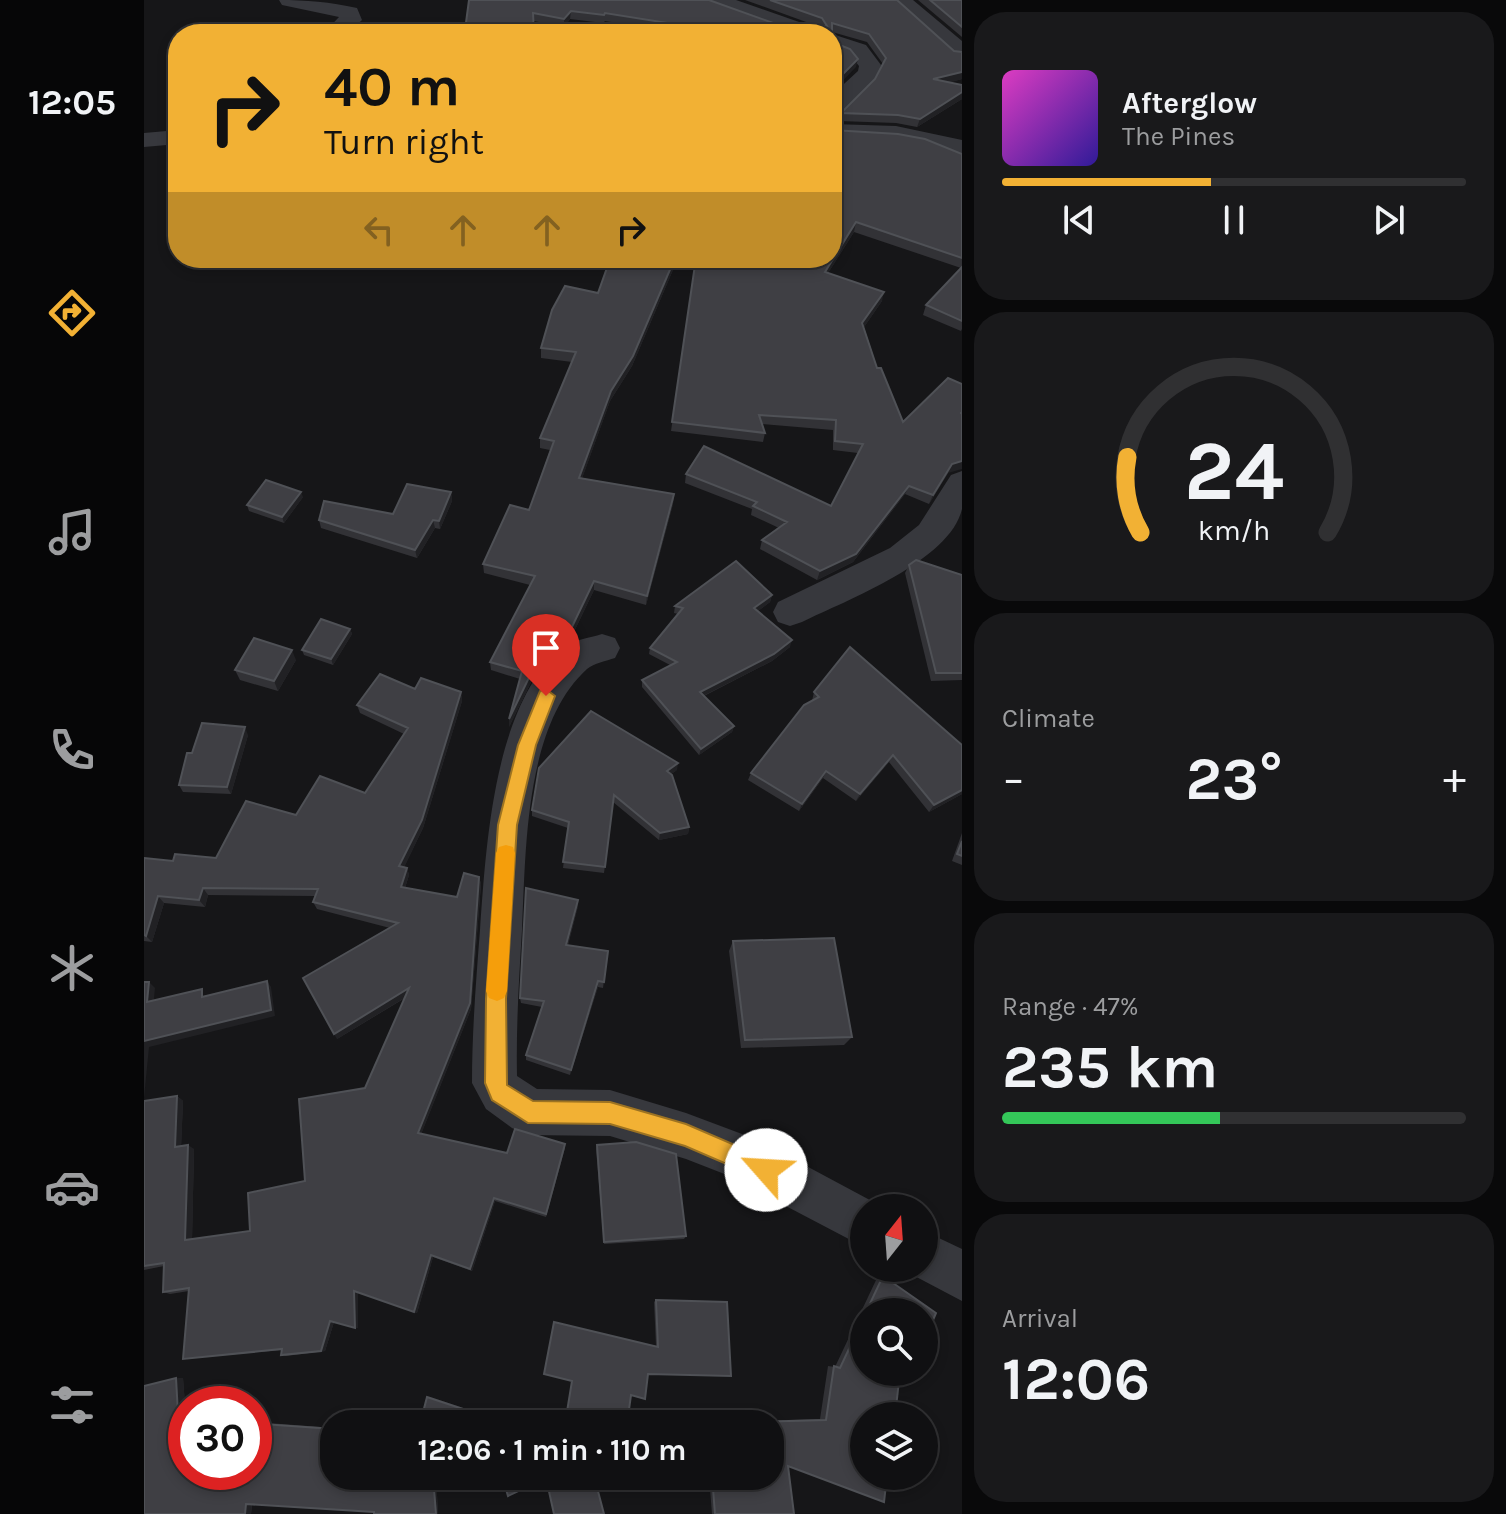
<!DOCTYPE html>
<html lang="en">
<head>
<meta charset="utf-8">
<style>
  body { margin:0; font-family:Karla,sans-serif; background:#19191b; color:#f1f3f6; height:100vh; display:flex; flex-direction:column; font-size:30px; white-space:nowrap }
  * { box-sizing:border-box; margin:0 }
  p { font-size:26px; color:#9c9d9f }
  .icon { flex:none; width:44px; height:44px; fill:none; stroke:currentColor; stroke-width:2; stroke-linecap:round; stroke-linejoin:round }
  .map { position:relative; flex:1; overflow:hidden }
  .drawer { display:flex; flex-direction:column; gap:12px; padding:12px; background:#09090a; width:544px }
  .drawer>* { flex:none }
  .guide { position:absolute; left:24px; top:24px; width:674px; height:244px; border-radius:32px; box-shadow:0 4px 12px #0003,0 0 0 2px #303032; background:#f2b134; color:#111; overflow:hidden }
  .needle { width:52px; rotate:17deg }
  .tools { position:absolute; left:706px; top:1194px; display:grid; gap:16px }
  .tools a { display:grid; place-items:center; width:88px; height:88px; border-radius:50%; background:#101012; box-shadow:0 4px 12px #0003,0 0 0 2px #303032; font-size:40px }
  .speed { position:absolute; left:24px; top:1386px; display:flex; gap:16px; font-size:40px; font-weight:700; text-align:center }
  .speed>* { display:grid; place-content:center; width:104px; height:104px; border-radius:50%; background:#101012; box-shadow:0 4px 12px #0003,0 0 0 2px #303032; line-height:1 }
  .speed .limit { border:12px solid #d22; background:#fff; color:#111 }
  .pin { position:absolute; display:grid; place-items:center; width:68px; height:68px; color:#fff; margin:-82px -34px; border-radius:50% 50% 50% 0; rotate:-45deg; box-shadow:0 0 8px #0007 }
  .pin .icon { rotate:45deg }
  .me { position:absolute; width:88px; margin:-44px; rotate:296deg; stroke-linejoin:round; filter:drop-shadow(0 0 6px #0008) }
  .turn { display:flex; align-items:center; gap:28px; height:168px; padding:0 24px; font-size:36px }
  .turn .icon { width:104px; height:104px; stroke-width:2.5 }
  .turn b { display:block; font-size:56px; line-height:68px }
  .lanes { display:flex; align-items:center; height:76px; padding:0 24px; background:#0003; justify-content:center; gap:40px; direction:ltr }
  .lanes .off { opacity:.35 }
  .big { font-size:60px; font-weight:700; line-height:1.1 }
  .drawer .tile { flex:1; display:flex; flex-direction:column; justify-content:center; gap:12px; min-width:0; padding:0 28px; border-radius:32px; background:#19191b }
  .drawer .dial { align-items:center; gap:0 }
  .dial svg { height:208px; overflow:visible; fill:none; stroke:#303032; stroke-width:7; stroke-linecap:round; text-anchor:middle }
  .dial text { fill:#f1f3f6; stroke:none }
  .song { display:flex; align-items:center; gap:24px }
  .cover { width:96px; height:96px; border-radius:12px; background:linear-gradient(135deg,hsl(310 70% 55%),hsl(250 70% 35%)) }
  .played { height:8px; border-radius:4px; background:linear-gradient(90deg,#f2b134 45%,#303032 45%) }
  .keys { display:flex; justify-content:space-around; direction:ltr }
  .heat { display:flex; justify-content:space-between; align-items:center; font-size:44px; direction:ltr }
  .charge { height:12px; border-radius:6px; background:linear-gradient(90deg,#34c759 47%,#303032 0) }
  .trip { position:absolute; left:176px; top:1410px; width:464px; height:80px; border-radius:32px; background:#101012; box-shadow:0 4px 12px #0003,0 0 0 2px #303032; font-weight:700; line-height:80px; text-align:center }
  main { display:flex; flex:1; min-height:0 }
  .dock { display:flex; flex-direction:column; width:144px; justify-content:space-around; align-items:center; background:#060607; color:#9c9d9f }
  .dock .icon { width:56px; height:56px }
  .dock .current { color:#f2b134 }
  .dock b { font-size:36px; color:#f1f3f6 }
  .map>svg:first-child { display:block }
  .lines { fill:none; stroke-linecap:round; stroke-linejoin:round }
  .minor { fill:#37383d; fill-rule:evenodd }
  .wall { fill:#323236 }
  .shaded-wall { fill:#212124 }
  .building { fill:#3f3f44; stroke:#4f5156; stroke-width:2 }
  .route { fill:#f2b134; stroke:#9d7322; stroke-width:2 }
  .slow { fill:#f59e0b }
</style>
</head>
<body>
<main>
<nav class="dock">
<b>12:05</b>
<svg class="icon current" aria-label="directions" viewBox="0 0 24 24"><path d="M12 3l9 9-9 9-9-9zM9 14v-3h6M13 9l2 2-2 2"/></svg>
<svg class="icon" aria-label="music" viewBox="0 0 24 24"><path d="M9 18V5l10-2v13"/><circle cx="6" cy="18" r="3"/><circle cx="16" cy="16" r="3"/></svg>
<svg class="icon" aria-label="phone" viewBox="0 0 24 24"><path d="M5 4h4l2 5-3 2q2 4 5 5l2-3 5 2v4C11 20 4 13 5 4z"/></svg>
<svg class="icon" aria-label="climate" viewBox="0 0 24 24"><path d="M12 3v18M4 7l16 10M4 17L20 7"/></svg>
<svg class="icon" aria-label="car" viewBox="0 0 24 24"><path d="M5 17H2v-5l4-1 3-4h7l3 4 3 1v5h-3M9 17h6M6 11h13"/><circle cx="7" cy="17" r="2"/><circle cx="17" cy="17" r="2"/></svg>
<svg class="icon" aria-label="filters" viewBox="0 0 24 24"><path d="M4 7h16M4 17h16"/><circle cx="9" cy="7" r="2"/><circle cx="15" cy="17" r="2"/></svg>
</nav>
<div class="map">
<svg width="818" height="1514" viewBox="0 0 818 1514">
  <rect width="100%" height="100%" fill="#161618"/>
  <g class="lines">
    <!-- minor -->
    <g class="minor">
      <path d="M135 0C162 0 186 2 213 8L218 20 203 34H179L195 17 138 5Z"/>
      <path d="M561 0H592L675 29 678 34H646L564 5Z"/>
      <path d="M745 0H769L818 41V59L810 57Z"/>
      <path d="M688 34 722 45 737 65C735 84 708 102 696 118L688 120V95L714 71 715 66 706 55 688 48Z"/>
      <path d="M688 124 752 126 818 140V154L752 140 688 138Z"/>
      <path d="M34 130V144L0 147V133Z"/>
      <path d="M818 471C818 483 818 498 818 509 806 561 703 600 658 622L646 626 634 622 629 612 634 602 746 548 775 525 807 475Z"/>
      <path d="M458 634 471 638 476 648 471 658C462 661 450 663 443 669 380 726 382 852 378 930 375 979 372 1027 373 1076L393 1089 466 1090 542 1113 614 1140 737 1206 720 1208V1247L583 1175 542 1159 466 1136 384 1135 368 1128 342 1109 328 1083C328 1032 332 981 336 930 342 848 349 705 418 648 428 640 446 638 458 634Z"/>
      <path d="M780 1231 818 1249V1301L763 1272 761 1268H780Z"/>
    </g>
  </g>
  <!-- wall -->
  <g class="wall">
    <path d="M325 0 646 29 676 27 601 0H753L810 51 818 52V79L806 82 818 85V99L773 127 752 123 695 121 697 113 731 79 739 64 723 42 688 32V34H542L461 21 459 23 426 19 420 27 390 21V34H321Z"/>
    <path d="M774 0H818V37Z"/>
    <path d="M688 130 818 154V329L817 331 779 315 782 305 817 268 710 232 684 273 738 301 720 327 733 368 759 422 804 473 785 504 761 494 709 562 673 580 616 549 618 540 635 528 607 515 608 509 541 483 542 474 687 506 714 453 689 450V430L618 424 621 433 619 442 527 431 552 258H688Z"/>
    <path d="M475 258H534L488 366 466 401 438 478 530 494 529 504 502 605 450 590 426 640 416 646 392 672 365 727 376 679 347 670 346 662 386 585 340 573 339 564 385 510 406 450 396 448V438L428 362 397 358V348L454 293 468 266Z"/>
    <path d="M307 492 308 501 296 529 291 528 273 558 177 528 175 520 249 514Z"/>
    <path d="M159 497 140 523 105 511 103 505Z"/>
    <path d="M765 565 818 575V680L787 681 761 573Z"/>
    <path d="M628 595 626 602 614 611 646 647 628 661 560 696 590 726 588 732 555 755 498 687V680L526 665 505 654 506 648 534 614 530 613 531 606Z"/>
    <path d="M206 629 208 634 189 665 160 655 158 650Z"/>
    <path d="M152 660 134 691 96 680 91 670Z"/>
    <path d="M271 689 317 692 318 701 279 828 260 867 263 868 265 875 261 888 313 897 335 877 337 884 327 1009 277 1134 363 1153 421 1148 402 1217 351 1201 328 1271 289 1257 273 1313 214 1292V1328L190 1322 181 1351 142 1356 137 1355 138 1350 39 1359 45 1291 26 1294 19 1292 20 1266 0 1270V1101L33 1096 39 1101 37 1146 50 1149 48 1239 106 1231 161 1181 221 1088 261 998 193 1039 246 928 173 909 169 902 171 896 64 895 61 907 20 903 8 942 0 941V858L29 861 72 858 152 815 221 793 260 734 216 713 213 705Z"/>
    <path d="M670 692 818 794 785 812 745 762 712 801 679 778 655 811 604 780 607 773 668 701Z"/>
    <path d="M104 735 87 794 39 792 35 785 48 753Z"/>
    <path d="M533 770 527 774 545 827 544 834 515 840 469 802 460 873 419 868 424 828 388 816V810Z"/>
    <path d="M818 833V865L808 861Z"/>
    <path d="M434 906 424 945 464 951 459 988 454 987 426 1075 382 1060V1055L398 1007 377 1003 376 998Z"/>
    <path d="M589 941 708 1037 700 1045 597 1048 585 951Z"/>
    <path d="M453 1145 542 1236 540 1239 460 1244 452 1149Z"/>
    <path d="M739 1276 780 1312H720V1372L644 1466 650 1514H568L565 1476H626V1424H570V1422L676 1419 684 1366 691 1367 733 1278Z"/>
    <path d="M512 1300 583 1302 504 1374 487 1395 421 1424 512 1346 510 1302Z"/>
    <path d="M32 1378H39L42 1419V1472H110V1457H112L118 1424 124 1423 190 1428V1476H292L294 1514H230V1512L108 1504 107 1514H0Z"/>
  </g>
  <!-- shaded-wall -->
  <g class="shaded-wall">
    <path d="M427 11 426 19 420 27V19Z"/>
    <path d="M714 59 712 67 688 92V85Z"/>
    <path d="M818 72V79L787 88 789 79Z"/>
    <path d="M818 92V99L773 127 776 119Z"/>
    <path d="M712 222 710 232 679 281 681 272Z"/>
    <path d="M531 258H534L488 366 466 401 435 487V478L467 391Z"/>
    <path d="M740 292 738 301 716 333 718 323Z"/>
    <path d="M818 461V469L804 473 785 504 789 495 808 464Z"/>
    <path d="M765 486 761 494 709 562 673 580 676 571Z"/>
    <path d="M157 492 159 497 140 523 138 517Z"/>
    <path d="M307 492 308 501 296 529 295 521Z"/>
    <path d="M530 494 529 504 502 605 503 596Z"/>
    <path d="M289 520 291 528 273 558 271 550Z"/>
    <path d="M450 581V590L426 640 416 646 392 672 365 727V719L392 663Z"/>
    <path d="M628 595 626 602 609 615 610 608Z"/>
    <path d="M206 629 208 634 189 665 187 659Z"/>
    <path d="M648 640 646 647 628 661 555 698 556 692Z"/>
    <path d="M148 650 152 660 134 691 130 681Z"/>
    <path d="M317 692 318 701 279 828 257 874 255 866Z"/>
    <path d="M590 726 588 732 555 755 557 749Z"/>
    <path d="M101 727 104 735 87 794 83 787Z"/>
    <path d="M749 755 745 762 712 801 716 794Z"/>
    <path d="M534 763 533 770 522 778 523 771Z"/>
    <path d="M682 771 679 778 655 811 658 804Z"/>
    <path d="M818 790V794L785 812 790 805Z"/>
    <path d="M545 827 544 834 515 840 516 833Z"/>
    <path d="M263 868 265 875 259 894 257 887Z"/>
    <path d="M335 877 337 884 327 1009 276 1137 274 1133Z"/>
    <path d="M59 888 64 895 61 907 55 900Z"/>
    <path d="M14 896 20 903 8 942 2 936Z"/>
    <path d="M434 900V906L422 951V945Z"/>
    <path d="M123 981 127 987 131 1016 5 1047 0 1098V1041Z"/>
    <path d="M454 981V987L426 1075 427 1070Z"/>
    <path d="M5 982 11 988 9 1008 3 1002Z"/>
    <path d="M265 988 267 994 193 1039 190 1034Z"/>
    <path d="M33 1096 39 1101 37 1151 31 1147Z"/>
    <path d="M44 1145 50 1149 48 1243 41 1240Z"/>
    <path d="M350 1198 351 1201 328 1271 326 1269Z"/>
    <path d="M287 1255 289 1257 273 1313 270 1312Z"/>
    <path d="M210 1291 214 1292V1328H211Z"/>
    <path d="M186 1321 190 1322 181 1351H177Z"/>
    <path d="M32 1378H39L42 1419V1457H39L35 1432Z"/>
    <path d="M283 1397H286L338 1414 335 1424Z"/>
    <path d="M289 1476H292L294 1514H292Z"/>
    <path d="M108 1502 107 1514H101L102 1504Z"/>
  </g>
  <!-- building -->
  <g class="building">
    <path d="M325 0H565L646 29 683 26 678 18 626 0H753L810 51 818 52V72L789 79 818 85V92L776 119 754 115 697 113 731 79 742 58 725 34 688 23V34H585L586 33 461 13 460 15 427 11 420 19 389 13 390 34H337V30H321Z"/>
    <path d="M786 0H818V27Z"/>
    <path d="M688 42 706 49 714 59 688 85Z"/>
    <path d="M688 130 754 134 781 139 818 154V258L712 222 681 272 740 292 718 323 733 368H737L759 422 804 378 818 384V412L817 413 818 414V461L808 464 789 495 765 486 712 554 676 571 618 540 643 522 609 506 613 502 542 474 560 446 687 506 719 444 691 441 692 420 615 415 621 433 528 422 552 258H688Z"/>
    <path d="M475 258H531L489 356 467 391 435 478 530 494 503 596 450 581 426 631 416 637 392 663 365 719 378 671 346 662 391 576 339 564 366 505 385 510 410 441 396 438 432 352 397 348 408 310 421 286 454 293 464 265 468 266Z"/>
    <path d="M818 267V321L782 305Z"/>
    <path d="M122 480 157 492 138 517 103 505Z"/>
    <path d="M263 484 307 492 295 521 289 520 271 550 175 520 180 501 249 514Z"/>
    <path d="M772 560 818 575V673H792L765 565Z"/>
    <path d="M592 561 628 595 610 608 648 640 630 654 556 692 590 726 557 749 498 680 533 662 506 648 539 608 531 606Z"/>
    <path d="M177 619 206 629 187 659 158 650Z"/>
    <path d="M110 638 148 650 130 681 91 670Z"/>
    <path d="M706 647 818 745V790L790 805 749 755 716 794 682 771 658 804 607 773 660 705 675 697 670 692Z"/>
    <path d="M236 674 271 689 277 678 317 692 278 820 255 866 263 868 257 887 313 897 320 873 335 877 326 1003 274 1133 363 1153 371 1129 421 1144 402 1214 350 1198 326 1269 287 1255 270 1312 210 1291 211 1328 186 1321 177 1351 137 1355 138 1349 39 1359 45 1288 19 1292 20 1263 0 1266V1101L33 1096 31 1147 44 1145 41 1240 106 1231 104 1193 161 1181 155 1099 221 1088 265 988 190 1034 159 978 254 923 169 902 174 889 59 888 55 900 14 896 2 936 0 935V858L29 861 31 854 72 858 102 801 152 815 176 776 221 793 264 728 213 705Z"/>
    <path d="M447 711 534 763 523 771 528 775 545 827 516 833 470 795 461 867 419 862 425 822 388 810 395 768Z"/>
    <path d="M58 723 101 727 83 787 35 785 43 753H48Z"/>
    <path d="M818 841V856L813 854Z"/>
    <path d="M382 888 434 900 422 945 464 951 460 982 454 981 427 1070 382 1055 400 1001 376 998Z"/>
    <path d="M690 938 708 1037 601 1040 589 941Z"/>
    <path d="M123 981 127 1010 0 1041V982H5L3 1002 58 989V997Z"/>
    <path d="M492 1142 532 1154 542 1236 460 1242 453 1145Z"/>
    <path d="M739 1276 792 1313 780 1341V1312H722Z"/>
    <path d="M512 1300 583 1302 587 1376 504 1374 501 1399 487 1395 483 1424H421L428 1381 400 1374 410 1322 514 1347Z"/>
    <path d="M720 1317V1372H756L751 1416H720V1476H743L740 1502 644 1466 650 1514H571L568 1476H626V1424L573 1423 682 1420 690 1366 696 1368Z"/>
    <path d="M32 1378 35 1432 40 1431 39 1457H42V1472H110V1459H112L118 1424 190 1429V1476H193V1478L205 1476H289L292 1514H230V1512L102 1504 101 1514H0V1386Z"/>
    <path d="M283 1397 337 1415 334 1424H276Z"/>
    <path d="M358 1476H450L460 1514H410L402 1478 364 1496Z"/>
  </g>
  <!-- route -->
  <path class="route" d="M402 689 411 696 392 745 373 825 362 999 363 1085 389 1101 466 1102 542 1124 630 1162 633 1170 630 1178 622 1181 541 1146 466 1124 384 1123 348 1100 341 1083 342 999 354 825 374 745 396 691Z"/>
  <!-- slow -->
  <path class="slow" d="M362 845 369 847 371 853 363 991 360 998 353 1001 345 998 342 991 352 853 355 847Z"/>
</svg>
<div class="tools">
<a><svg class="needle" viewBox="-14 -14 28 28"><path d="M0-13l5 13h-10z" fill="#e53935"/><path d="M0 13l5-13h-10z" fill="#9c9d9f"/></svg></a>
<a><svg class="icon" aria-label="search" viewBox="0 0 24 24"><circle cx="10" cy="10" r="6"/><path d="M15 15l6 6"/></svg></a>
<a><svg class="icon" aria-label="layers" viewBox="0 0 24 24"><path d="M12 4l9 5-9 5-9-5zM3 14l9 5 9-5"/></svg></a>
</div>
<div class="speed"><div class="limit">30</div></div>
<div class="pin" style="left:402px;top:696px;background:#d93025"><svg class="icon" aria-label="arrive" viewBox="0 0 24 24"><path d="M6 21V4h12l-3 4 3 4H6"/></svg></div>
<svg class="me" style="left:622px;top:1170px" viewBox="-20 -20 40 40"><circle r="19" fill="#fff"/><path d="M0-13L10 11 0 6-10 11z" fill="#f2b134"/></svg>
<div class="trip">12:06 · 1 min · 110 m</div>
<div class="guide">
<div class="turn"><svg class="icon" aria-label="right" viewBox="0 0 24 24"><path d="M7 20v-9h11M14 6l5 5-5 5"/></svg><div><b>40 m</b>Turn right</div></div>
<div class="lanes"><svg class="icon off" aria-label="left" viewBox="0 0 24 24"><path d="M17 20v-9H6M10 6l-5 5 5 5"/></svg><svg class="icon off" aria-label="ahead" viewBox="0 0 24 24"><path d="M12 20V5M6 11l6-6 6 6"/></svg><svg class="icon off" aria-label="ahead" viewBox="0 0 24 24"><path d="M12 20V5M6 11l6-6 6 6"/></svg><svg class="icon" aria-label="right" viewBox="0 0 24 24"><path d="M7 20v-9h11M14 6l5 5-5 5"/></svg></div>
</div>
</div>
<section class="drawer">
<div class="tile">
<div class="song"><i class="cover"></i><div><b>Afterglow</b><p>The Pines</p></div></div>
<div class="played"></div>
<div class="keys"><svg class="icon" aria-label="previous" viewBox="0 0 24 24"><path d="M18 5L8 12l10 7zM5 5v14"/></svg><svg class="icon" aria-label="pause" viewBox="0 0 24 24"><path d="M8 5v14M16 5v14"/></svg><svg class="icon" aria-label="next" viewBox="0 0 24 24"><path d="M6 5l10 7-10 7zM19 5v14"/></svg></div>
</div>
<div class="tile dial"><svg viewBox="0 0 100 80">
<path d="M14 69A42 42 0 1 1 86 69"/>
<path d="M14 69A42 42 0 0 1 9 40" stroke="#f2b134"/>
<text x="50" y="56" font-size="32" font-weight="700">24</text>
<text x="50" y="72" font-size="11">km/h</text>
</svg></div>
<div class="tile"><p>Climate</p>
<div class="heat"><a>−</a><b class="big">23°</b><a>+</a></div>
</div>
<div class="tile"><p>Range · 47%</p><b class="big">235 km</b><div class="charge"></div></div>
<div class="tile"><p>Arrival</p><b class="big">12:06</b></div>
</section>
</main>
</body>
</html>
